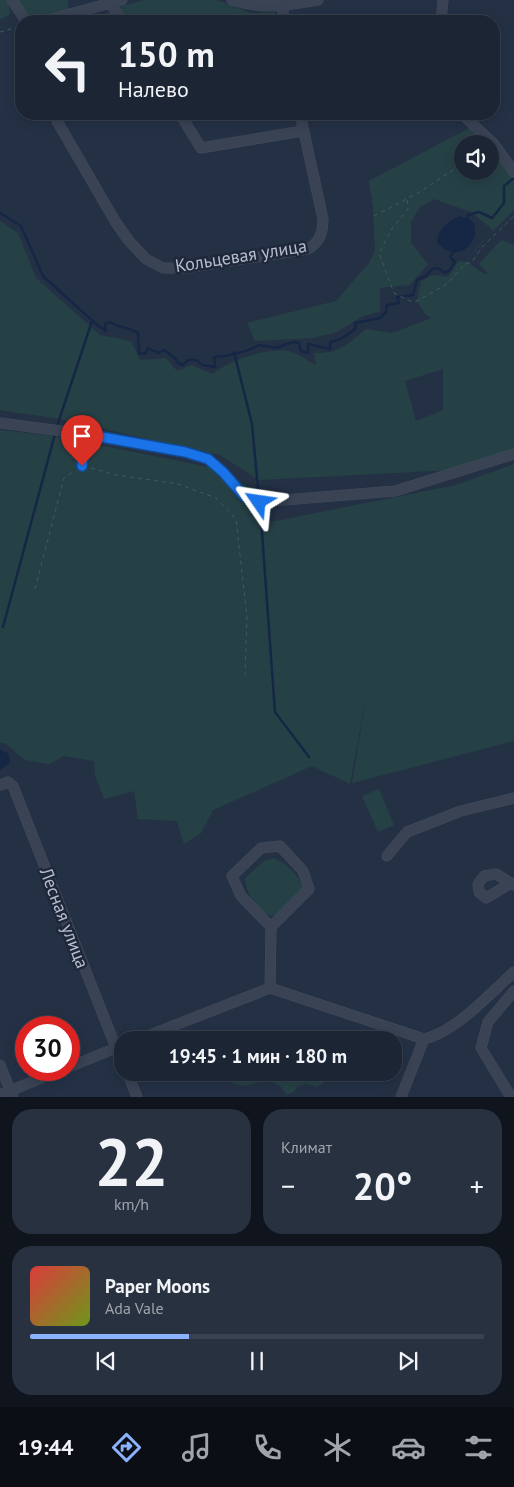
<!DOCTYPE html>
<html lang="ru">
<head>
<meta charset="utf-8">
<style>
  body { margin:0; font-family:"PT Sans",sans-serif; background:#283140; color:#f1f3f6; height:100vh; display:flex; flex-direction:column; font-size:19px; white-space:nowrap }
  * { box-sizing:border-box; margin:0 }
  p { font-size:16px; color:#a0a5ac }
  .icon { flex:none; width:28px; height:28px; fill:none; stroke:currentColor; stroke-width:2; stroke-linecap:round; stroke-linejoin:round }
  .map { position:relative; height:1097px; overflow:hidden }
  .drawer { display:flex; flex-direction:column; gap:12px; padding:12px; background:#0f141d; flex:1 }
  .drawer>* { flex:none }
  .banner { position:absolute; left:15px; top:15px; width:485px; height:105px; border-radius:20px; box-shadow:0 2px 12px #0003,0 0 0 1px #39424f; background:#1b2534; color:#f1f3f6; overflow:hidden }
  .buttons { position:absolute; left:454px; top:135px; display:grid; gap:10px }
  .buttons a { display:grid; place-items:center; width:45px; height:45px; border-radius:50%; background:#1b2534; box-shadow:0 2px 12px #0003,0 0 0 1px #39424f; font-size:25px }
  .speed { position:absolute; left:15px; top:1016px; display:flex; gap:10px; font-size:25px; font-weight:700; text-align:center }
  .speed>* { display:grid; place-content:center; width:65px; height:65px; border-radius:50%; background:#1b2534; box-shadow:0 2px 12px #0003,0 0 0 1px #39424f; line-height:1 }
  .speed .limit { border:8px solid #d22; background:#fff; color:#111 }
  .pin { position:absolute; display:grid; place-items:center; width:42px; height:42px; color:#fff; margin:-51px -21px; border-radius:50% 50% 50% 0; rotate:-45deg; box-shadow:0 0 5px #0007 }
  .pin .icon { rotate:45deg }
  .me { position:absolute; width:55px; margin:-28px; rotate:302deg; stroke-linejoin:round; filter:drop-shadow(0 0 4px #0008) }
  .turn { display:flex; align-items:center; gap:18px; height:105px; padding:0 20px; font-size:22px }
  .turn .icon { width:65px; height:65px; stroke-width:2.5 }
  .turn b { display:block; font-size:35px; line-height:42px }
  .big { font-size:38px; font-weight:800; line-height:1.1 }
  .drawer .tile { flex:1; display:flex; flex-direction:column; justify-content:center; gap:8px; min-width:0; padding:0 18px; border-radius:20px; background:#283140 }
  .drawer .dial { align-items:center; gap:0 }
  .dial b { font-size:65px; line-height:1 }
  .song { display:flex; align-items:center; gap:15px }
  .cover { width:60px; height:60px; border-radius:8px; background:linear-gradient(135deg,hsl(0 70% 55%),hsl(80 70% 35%)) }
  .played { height:5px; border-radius:2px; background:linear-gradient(90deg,#8ab2ff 35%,#39424f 35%) }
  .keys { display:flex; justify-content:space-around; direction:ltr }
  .heat { display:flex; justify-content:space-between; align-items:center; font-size:28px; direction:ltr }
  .drawer .tiles { flex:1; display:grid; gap:12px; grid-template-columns:1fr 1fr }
  .tile:last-child { grid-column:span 2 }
  .trip { position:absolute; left:114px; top:1031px; width:288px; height:50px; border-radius:20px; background:#1b2534; box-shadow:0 2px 12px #0003,0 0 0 1px #39424f; font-weight:800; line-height:50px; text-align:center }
  .dock { display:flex; height:80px; justify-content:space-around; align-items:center; background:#0b0f15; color:#a0a5ac }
  .dock .icon { width:35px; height:35px }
  .dock .current { color:#8ab2ff }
  .dock b { font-size:22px; color:#f1f3f6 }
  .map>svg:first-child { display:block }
  .green { fill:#264146; fill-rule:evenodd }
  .water { fill:#162745 }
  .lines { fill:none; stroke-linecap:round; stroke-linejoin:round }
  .stream { stroke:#162745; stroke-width:2.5 }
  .minor-casing { stroke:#434c5e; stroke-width:11 }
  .path { stroke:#405a5d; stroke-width:1; stroke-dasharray:4 4; stroke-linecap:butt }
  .minor { stroke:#394354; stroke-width:10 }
  .route-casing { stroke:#114b97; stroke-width:12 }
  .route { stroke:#1a73e8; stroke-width:9 }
  .labels { text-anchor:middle; stroke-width:5; stroke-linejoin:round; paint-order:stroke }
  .street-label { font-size:18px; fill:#b6bece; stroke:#1e283a }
</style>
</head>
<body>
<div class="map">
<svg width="514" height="1097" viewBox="0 0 514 1097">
  <rect width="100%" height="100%" fill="#243145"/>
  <!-- green -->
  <g class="green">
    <path d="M0 0H8L10 14 2 19 0 18Z"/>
    <path d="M14 0H68V14L30 21Z"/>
    <path d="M144 0H216L251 13 275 12 277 21H125L119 11 120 7Z"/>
    <path d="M111 12 117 21H79Z"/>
    <path d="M471 127 488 144H462V171H490V146L514 179V210L478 246 467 262 484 274 488 273 479 264 501 240 514 245V449L452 470 259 480 220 455 59 419 0 410V221L18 233 36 278 100 335 131 341 140 360 166 358 177 371 191 365 213 374C229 360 266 348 288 351 297 353 308 361 316 365L314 353C340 354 347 344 366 329L392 333 432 318 426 315 417 301 421 281 433 275 448 277 458 261 466 262 493 230 471 212 434 199 420 207 411 222V243L428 264 410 285 380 288V311L361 317 337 332 313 338 255 341 247 323 336 301 369 263 375 251 373 207 369 181ZM443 369V410L416 421 405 381Z"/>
    <path d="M0 430 54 436 214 468 254 490 261 524 456 485 514 464V741L352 783 368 687 350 784 312 766 213 810 201 833 184 844 177 821 138 819 134 791 104 799 95 776 94 761 64 756 49 764 25 760 5 743H0Z"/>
    <path d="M379 789 394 825 378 832 362 796Z"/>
    <path d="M273 858C288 864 296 873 303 887 298 900 283 913 270 916 256 908 246 894 245 878L264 861Z"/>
    <path d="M216 1073H310L325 1082 317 1087 306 1084 297 1087 294 1092 287 1095 281 1087 274 1083 263 1081 245 1086 234 1084 219 1077Z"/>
  </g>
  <!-- water -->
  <g class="water">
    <path d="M460 216C463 218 469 218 471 220 485 231 463 270 437 243 437 230 449 220 460 216Z"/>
    <path d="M0 749 9 754 10 763 0 770Z"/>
  </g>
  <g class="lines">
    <!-- stream -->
    <g class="stream">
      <path d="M0 213 21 226 43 276 97 325 106 331 105 324 110 322C119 328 129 327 138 333L139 353 145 354 148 348 158 353 164 350 174 357 178 363 183 365 188 360H196L202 365 215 367 214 357C230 356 246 352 259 345L276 348 293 342 299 343 301 351 308 353V344L330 349V342C340 341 348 335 356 328L355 323 380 318 386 312 387 305 399 303 397 297 413 295 417 280 426 276 432 269 438 268 445 273 451 269 455 262 450 257 454 251"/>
      <path d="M467 222 468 215 479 212 492 218 504 203V186L514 178"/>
      <path d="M234 352 252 424 259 500"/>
      <path d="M56 429 92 321"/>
      <path d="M260 505 275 712 309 757"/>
      <path d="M3 627 55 434"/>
    </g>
    <!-- minor casing -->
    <g class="minor-casing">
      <g id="minor">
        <path d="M12 0 26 21"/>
        <path d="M232 0C263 10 287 5 318 0"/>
        <path d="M110 3 122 21"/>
        <path d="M44 21 122 0"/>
        <path d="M283 21V6"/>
        <path d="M441 21 443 0"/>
        <path d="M56 114 57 121 115 221 129 241 146 259 163 268H185L308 249C320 242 323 232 323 219L300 114"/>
        <path d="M180 114 201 148 303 131"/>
        <path d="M462 114 494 144 514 172"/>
        <path d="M0 423 85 434 185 452 208 459 223 472 244 496 259 502 395 491 514 454"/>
        <path d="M82 466 85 434"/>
        <path d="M0 785 8 782 13 786 122 1063"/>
        <path d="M387 856 407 832 461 811 514 798"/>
        <path d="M511 883 486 898 479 892 478 884 484 876 496 874 514 885"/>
        <path d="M270 988 424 1039C456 1032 490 993 514 972"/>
        <path d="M137 1040 270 988 271 927 241 896 232 876 261 848 280 846 303 871 309 889 271 927"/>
        <path d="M0 1065 13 1097"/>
        <path d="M69 1067 121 1046"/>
        <path d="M127 1072 137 1097"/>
        <path d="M0 1095 61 1070"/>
        <path d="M401 1097 424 1039"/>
        <path d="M511 1097 481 1048 488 1022 514 991"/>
      </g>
    </g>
    <!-- path -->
    <g class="path">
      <path d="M0 32 18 27"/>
      <path d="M407 200 408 209 393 227 379 253 394 293 410 301H417L447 284 465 264 472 262 482 247 514 216"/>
      <path d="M374 216 418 193 462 164"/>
      <path d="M91 468 116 475 178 484 216 498 236 519 247 617 245 675"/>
      <path d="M35 589 64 478 74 471"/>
    </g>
    <!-- minor -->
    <use href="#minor" class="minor"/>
  </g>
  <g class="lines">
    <!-- route casing -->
    <g class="route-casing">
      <path id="route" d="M82 466 85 434 185 452 208 459 223 472 244 496 259 502"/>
    </g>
    <!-- route -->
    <use href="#route" class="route"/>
  </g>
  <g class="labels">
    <!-- street labels -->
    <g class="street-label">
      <text transform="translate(241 256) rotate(-9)" y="6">Кольцевая улица</text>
      <text transform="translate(64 918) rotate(69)" y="6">Лесная улица</text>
    </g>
  </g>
</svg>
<div class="buttons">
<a><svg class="icon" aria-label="sound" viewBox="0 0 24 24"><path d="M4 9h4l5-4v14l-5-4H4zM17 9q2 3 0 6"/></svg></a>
</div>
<div class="speed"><div class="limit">30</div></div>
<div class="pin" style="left:82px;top:466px;background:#d93025"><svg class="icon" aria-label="arrive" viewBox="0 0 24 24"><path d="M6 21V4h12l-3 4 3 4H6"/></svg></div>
<svg class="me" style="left:259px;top:502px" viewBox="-20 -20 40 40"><path d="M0-17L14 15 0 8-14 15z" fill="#1a73e8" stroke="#fff" stroke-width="4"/></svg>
<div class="trip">19:45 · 1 мин · 180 m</div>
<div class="banner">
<div class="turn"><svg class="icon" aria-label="left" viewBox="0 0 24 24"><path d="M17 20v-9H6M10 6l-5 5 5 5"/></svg><div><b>150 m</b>Налево</div></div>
</div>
</div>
<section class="drawer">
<div class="tiles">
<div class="tile dial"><b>22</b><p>km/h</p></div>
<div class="tile"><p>Климат</p>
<div class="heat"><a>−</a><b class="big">20°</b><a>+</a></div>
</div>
<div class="tile">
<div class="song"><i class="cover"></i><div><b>Paper Moons</b><p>Ada Vale</p></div></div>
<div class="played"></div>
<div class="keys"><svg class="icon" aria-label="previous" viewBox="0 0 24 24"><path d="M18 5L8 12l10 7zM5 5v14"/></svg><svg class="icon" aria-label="pause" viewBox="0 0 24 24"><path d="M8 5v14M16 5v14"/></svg><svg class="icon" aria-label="next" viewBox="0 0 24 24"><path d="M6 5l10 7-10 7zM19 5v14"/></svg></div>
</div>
</div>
</section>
<nav class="dock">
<b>19:44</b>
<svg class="icon current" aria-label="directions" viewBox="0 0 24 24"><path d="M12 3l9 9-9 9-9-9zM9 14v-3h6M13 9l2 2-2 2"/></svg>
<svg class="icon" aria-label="music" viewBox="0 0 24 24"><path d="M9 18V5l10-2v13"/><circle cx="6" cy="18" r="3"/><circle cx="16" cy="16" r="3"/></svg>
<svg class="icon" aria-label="phone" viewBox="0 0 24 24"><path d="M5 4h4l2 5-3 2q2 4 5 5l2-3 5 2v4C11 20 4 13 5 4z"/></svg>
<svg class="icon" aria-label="climate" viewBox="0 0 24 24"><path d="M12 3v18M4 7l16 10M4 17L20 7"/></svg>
<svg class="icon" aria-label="car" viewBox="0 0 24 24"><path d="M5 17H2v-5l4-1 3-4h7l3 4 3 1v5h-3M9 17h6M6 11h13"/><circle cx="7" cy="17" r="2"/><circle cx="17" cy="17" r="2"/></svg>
<svg class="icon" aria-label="filters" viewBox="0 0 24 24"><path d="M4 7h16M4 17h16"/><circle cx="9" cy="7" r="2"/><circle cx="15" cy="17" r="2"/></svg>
</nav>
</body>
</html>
